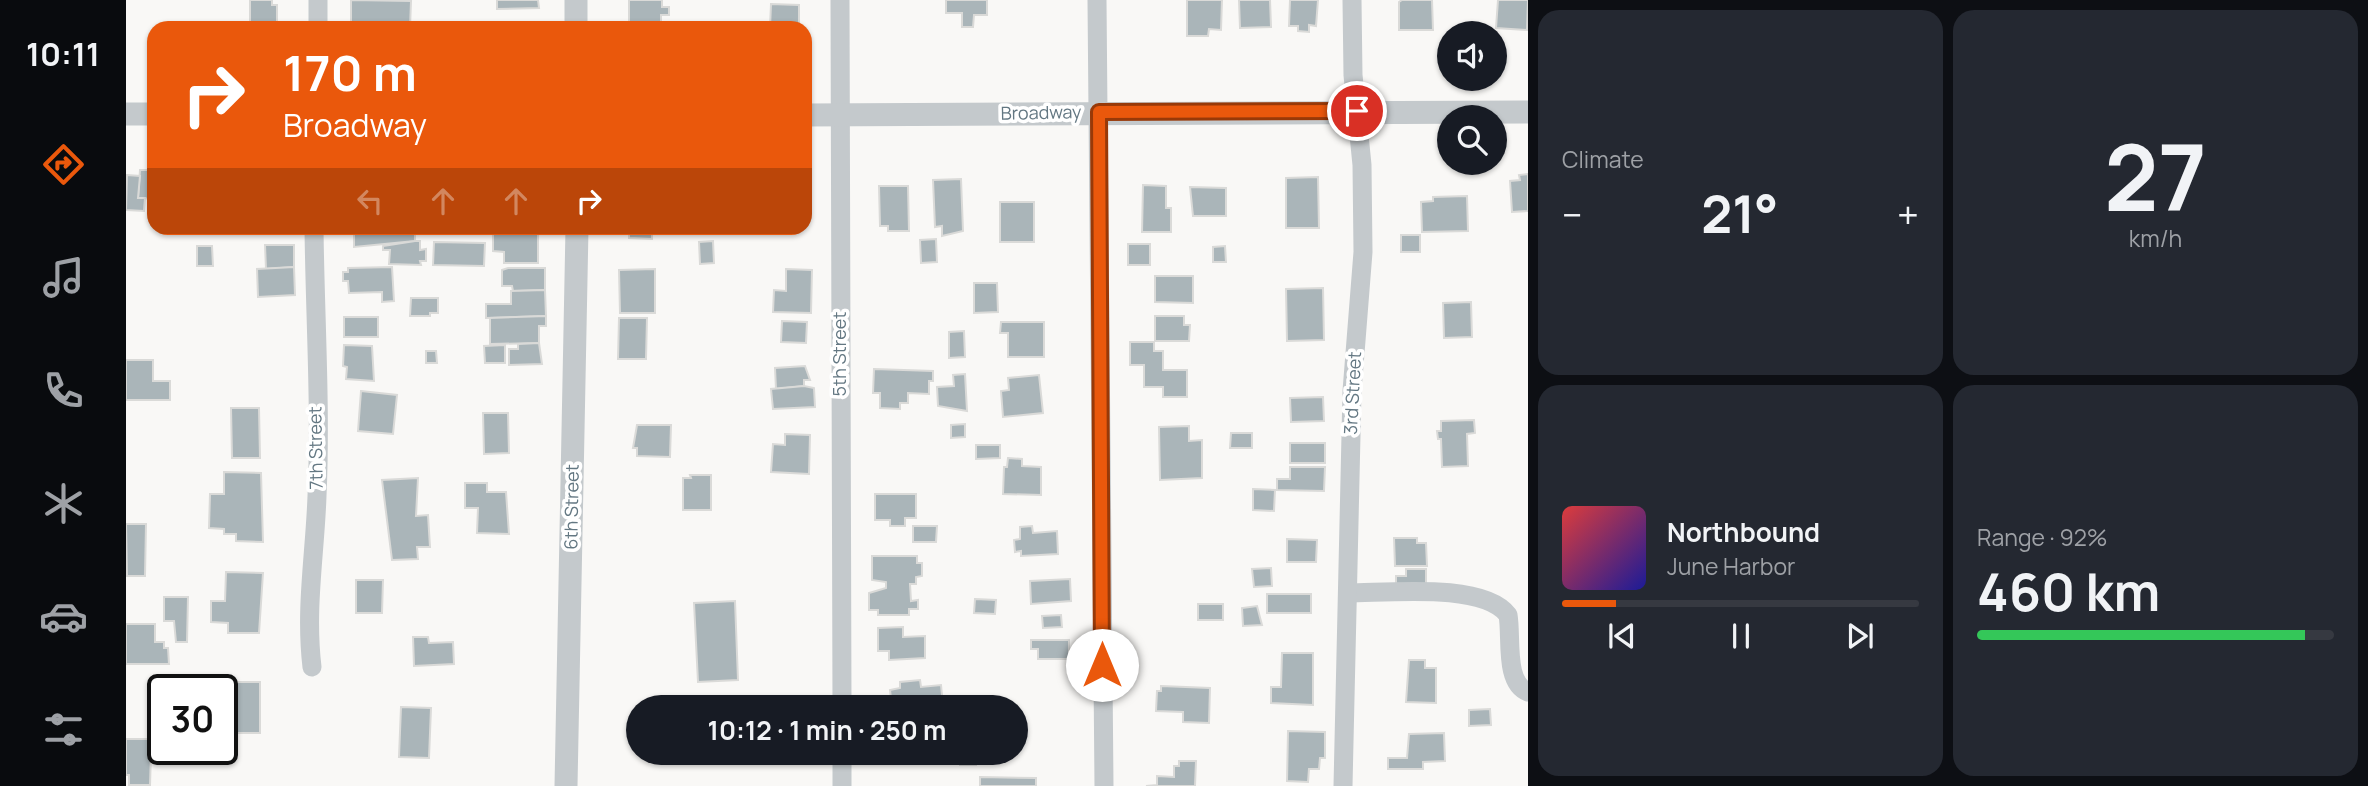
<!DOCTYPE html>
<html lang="en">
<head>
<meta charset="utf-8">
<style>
  body { margin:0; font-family:Manrope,sans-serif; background:#242831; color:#f1f3f6; height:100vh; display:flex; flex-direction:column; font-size:26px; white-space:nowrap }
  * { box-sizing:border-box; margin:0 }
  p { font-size:23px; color:#9ea1a6 }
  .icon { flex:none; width:38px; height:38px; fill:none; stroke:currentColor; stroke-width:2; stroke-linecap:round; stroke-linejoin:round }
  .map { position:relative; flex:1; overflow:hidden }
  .sheet { display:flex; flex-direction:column; gap:10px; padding:10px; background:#0d0f14; width:840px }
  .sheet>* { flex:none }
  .banner { position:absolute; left:21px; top:21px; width:665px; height:214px; border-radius:21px; box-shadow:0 2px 5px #0004; background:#ea580c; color:#fff; overflow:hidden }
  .tools { position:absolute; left:1311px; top:21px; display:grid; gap:14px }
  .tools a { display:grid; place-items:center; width:70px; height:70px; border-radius:50%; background:#171b24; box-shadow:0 2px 5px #0004; font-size:35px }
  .speed { position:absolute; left:21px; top:674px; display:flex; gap:14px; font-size:35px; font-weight:700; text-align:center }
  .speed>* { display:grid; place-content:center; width:91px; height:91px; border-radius:50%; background:#171b24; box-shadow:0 2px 5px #0004; line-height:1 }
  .speed .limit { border:4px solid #111; border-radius:10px; background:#fff; color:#111 }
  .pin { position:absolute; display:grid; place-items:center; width:60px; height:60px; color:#fff; margin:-30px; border:4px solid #fff; border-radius:50%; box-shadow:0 2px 7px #0007 }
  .me { position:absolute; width:77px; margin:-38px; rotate:0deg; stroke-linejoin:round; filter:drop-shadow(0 0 5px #0008) }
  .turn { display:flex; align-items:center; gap:24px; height:147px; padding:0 21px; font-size:32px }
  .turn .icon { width:91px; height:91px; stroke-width:2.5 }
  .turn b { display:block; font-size:49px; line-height:60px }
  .lanes { display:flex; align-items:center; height:66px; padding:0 21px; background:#0003; justify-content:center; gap:35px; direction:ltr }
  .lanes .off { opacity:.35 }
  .big { font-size:52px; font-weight:700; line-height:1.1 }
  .sheet .tile { flex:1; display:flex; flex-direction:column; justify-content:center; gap:10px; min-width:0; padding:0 24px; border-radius:21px; background:#242831 }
  .sheet .dial { align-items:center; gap:0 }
  .dial b { font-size:91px; line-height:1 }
  .song { display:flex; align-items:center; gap:21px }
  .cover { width:84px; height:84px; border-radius:10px; background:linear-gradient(135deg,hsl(0 70% 55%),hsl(240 70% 35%)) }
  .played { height:7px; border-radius:4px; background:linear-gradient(90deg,#ea580c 15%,#363941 15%) }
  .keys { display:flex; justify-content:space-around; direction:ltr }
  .heat { display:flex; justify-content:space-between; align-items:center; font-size:38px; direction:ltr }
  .charge { height:10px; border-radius:5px; background:linear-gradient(90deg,#34c759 92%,#363941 0) }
  .sheet .tiles { flex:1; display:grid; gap:10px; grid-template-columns:repeat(2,1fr) }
  .trip { position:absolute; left:500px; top:695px; width:402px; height:70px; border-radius:35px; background:#171b24; box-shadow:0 2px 5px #0004; font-weight:700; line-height:70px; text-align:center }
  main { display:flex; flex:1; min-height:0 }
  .tab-bar { display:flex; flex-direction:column; width:126px; justify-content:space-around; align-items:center; background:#090b0e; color:#9ea1a6 }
  .tab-bar .icon { width:49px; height:49px }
  .tab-bar .current { color:#ea580c }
  .tab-bar b { font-size:32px; color:#f1f3f6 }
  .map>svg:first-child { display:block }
  .building { fill:#aab5b9; stroke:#dadad8; stroke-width:2 }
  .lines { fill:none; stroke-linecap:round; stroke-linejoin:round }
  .minor { stroke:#c4c9cc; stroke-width:19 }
  .tertiary { stroke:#c4c9cc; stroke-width:23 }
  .route-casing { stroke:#983908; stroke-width:18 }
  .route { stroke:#ea580c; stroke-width:12 }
  .labels { text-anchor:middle; stroke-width:7; stroke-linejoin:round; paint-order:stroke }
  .street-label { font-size:18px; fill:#637782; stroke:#fff }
</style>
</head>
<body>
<main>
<nav class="tab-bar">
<b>10:11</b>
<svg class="icon current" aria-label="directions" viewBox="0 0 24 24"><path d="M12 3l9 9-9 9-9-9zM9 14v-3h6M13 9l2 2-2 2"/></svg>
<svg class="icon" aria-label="music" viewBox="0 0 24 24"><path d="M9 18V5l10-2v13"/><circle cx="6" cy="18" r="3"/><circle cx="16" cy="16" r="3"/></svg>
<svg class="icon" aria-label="phone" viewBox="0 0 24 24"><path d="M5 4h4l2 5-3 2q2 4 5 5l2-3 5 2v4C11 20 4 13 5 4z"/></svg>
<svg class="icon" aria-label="climate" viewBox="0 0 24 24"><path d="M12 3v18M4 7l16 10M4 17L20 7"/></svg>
<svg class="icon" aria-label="car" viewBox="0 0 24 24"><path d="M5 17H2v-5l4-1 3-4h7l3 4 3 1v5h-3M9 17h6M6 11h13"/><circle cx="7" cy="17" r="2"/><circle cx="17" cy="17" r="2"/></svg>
<svg class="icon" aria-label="filters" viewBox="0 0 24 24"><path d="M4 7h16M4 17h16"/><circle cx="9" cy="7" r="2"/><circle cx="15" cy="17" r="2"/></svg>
</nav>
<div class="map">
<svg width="1402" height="786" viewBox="0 0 1402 786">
  <rect width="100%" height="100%" fill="#f9f8f6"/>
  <!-- building -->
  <g class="building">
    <path d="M124 0H146V5H151V28H124Z"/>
    <path d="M225 0 285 1 284 28H225Z"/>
    <path d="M371 0H412L413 8 371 9Z"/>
    <path d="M503 0H536V7H543V15H535V28H503Z"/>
    <path d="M820 0H861V15H848L847 27H836V13H820Z"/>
    <path d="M1061 0H1096L1095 30 1083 29 1082 36H1061Z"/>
    <path d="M1113 0H1144L1145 27 1114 28Z"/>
    <path d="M1164 0H1192L1190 26 1183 25V32L1172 31V26H1163Z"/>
    <path d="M1276 0H1306L1307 30H1273V2Z"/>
    <path d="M1372 0H1402L1401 30 1370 28Z"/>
    <path d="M645 4 673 5V28H644Z"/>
    <path d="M14 170H28V199L12 198Z"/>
    <path d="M1402 174V211L1386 212 1384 181 1394 180 1393 175Z"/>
    <path d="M1 175 14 176 12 198H19L18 211 0 210Z"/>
    <path d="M1192 177 1193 228H1160V178Z"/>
    <path d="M835 179 837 231 816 236V226L809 227 807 180Z"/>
    <path d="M1017 185 1040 186V208H1045V232H1016Z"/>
    <path d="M753 186H782L783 231H762V226H754Z"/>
    <path d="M1064 187 1100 188V216H1067Z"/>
    <path d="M1341 196 1342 231 1296 232 1295 202 1307 201V197Z"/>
    <rect x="874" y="202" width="34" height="40"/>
    <path d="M228 228H289V241L228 247Z"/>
    <path d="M367 228H412V263H378V252L367 251Z"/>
    <path d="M503 228H526V239L503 238Z"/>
    <rect x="1275" y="235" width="19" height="17"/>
    <path d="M810 239 811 262 795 263 794 240Z"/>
    <path d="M289 241H294V250L300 249V261H294L295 265 263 264 264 250H257V246Z"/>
    <path d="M587 241 588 263 574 264 573 242Z"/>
    <path d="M308 242 359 243 358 266 307 265Z"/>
    <rect x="1002" y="244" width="22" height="21"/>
    <path d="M139 245H168V267L140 269Z"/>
    <path d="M71 246H86L87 266H71Z"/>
    <path d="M1099 246 1100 262H1087V247Z"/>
    <path d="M168 267 169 295 132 297 131 269Z"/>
    <path d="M266 267 268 301 256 302V292L223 293 222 281H217V272H222V268Z"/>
    <path d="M382 268H419V290L387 291 386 286H376V270Z"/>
    <path d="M529 269V313H494L493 270Z"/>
    <path d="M660 269 686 270 685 313 647 312 648 290 660 291Z"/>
    <path d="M1029 276H1067V303L1029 302Z"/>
    <path d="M848 283H871L872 312 848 313Z"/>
    <path d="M1197 288 1198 340 1161 341 1160 289Z"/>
    <path d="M419 290 420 316 360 318V304H385V291Z"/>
    <path d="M285 298H312V313H304V316H284Z"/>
    <path d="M1345 302 1346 337 1318 338 1317 303Z"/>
    <path d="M420 316V326H413V343L364 344V318Z"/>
    <path d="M1029 316H1058V325H1064L1063 341H1029Z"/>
    <rect x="218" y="317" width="34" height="20"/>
    <path d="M493 318H521L520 359H492Z"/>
    <path d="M656 321 681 322 680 343 655 342Z"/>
    <path d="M875 322H918V357H882V333H874Z"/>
    <path d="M838 331 839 357 823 358V332Z"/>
    <path d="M1004 342H1028V351H1037V370H1061V397H1037V387H1018V365H1004Z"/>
    <path d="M413 343 416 364 383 365V349H392V344Z"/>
    <path d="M218 345 246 346 248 381 220 379 221 367 217 366Z"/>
    <path d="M379 345V363H359L358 346Z"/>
    <path d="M300 351H310L311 363H300Z"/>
    <path d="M0 360H27V381H44V400H0Z"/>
    <path d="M679 366 684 380H678V386L650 389 649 368Z"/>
    <path d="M748 369 807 371V381H803V394L782 393V403H774V409L754 408V393H747Z"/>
    <path d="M839 374 841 411 812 406 811 387 828 386 827 375Z"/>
    <path d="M913 375 917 413 877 417 875 391 883 390 882 378Z"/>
    <path d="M678 386 688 388 689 407 647 409 645 389Z"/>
    <path d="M235 391 271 395 267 434 232 431Z"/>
    <path d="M1197 397 1198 421 1165 422 1164 398Z"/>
    <path d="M105 408H133L134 458H106Z"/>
    <path d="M357 413H382L383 453 358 454Z"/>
    <path d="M1348 420 1349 433 1341 434 1342 466 1316 467 1315 439H1312L1311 431H1315V421Z"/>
    <path d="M839 424V437L825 438V425Z"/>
    <path d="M511 425H545L544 457 511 456V448H507Z"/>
    <path d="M1063 426V441L1076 440V478L1034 480 1033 427Z"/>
    <path d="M1105 433H1126V448H1104Z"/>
    <path d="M659 434 684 435 683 474 645 472 647 444 659 445Z"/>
    <rect x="1164" y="443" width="35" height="20"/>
    <path d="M850 445H874V458L850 459Z"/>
    <path d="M882 458 896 459V466L915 467V495L877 494 878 467H881Z"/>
    <path d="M1164 467H1199L1198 491 1151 490V479H1164Z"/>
    <path d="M98 472 135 473 137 542 110 541V534H98V529L83 528 84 494H98Z"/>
    <path d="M564 475H585V510H557V478H565Z"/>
    <path d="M292 478 290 516 302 515 304 547H291L292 559 266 560 256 480Z"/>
    <path d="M339 483H361V492H380L383 534 351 533 352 508H339Z"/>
    <path d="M1127 489 1149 490 1148 511 1127 510Z"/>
    <path d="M749 494H790V518H779V526H764V520H749Z"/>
    <path d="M0 524H20L19 576H1Z"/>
    <path d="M787 526H811L810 542H787Z"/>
    <path d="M906 526 907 533 931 531 932 554 895 556V551L889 552 888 540 894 539V527Z"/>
    <path d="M1268 538H1291V543H1300L1301 566H1269Z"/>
    <path d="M1161 539 1191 540 1190 562H1161Z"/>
    <path d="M746 556H791V563H796V576L790 577V584H784L785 601 792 600V609H783V615H752V610H743V593L760 588V582L746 580Z"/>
    <path d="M1145 568 1146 586 1128 587 1126 569Z"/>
    <path d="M1280 569H1300V590H1270V576H1280Z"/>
    <path d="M100 572 137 573 133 633H102V623L85 622V601H99Z"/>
    <path d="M944 579 945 601 905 604 904 581Z"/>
    <path d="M230 580H257L256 613H230Z"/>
    <rect x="1141" y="594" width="44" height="19"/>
    <path d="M38 597H62L61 642H50L48 621H38Z"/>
    <path d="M849 599 870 600 869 614 848 613Z"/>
    <path d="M609 601 612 680 572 682 568 603Z"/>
    <rect x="1072" y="604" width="25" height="16"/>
    <path d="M1131 606 1136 625 1117 626 1116 608Z"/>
    <path d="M935 615 936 627 917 628 916 616Z"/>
    <path d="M0 624H29V642H38V648H42L43 664H0Z"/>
    <path d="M777 627V637L799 636V658L763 660V651H752V628Z"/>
    <path d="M287 637H302L303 643 327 642 328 664 288 666Z"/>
    <path d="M905 640H943V659H912V649H905Z"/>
    <path d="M1156 653H1187V705L1145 703V687H1155Z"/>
    <path d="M1283 660H1299V668H1310V703L1280 702Z"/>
    <path d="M794 680 795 687 815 685 817 705 820 707H766L764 690 774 688V682Z"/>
    <path d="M106 682H134V733H107Z"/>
    <path d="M1035 686 1084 688 1083 723 1057 722V712L1030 711 1031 691H1035Z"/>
    <path d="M275 707 305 708 303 758 273 757Z"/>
    <path d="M1364 709 1365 725 1343 726V710Z"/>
    <path d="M1162 731 1199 732V758H1194L1193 769H1183L1182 782 1161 781Z"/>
    <path d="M1318 733 1319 761 1297 762V769H1262V758H1281L1283 734Z"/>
    <path d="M0 739H37L39 753H25L24 785H3V775H0Z"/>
    <path d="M537 752H578V757L547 758V755H537Z"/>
    <rect x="834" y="754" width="16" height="11"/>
    <path d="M1053 761H1070L1069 786H1020L1031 785V776L1048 777V766H1053Z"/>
    <path d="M854 777 910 778V786H854Z"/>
  </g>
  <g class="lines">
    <!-- minor -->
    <g class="minor">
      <path d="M192 0V28"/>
      <path d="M714 0 716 707"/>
      <path d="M971 0 978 786"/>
      <path d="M1222 593C1261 593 1357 582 1382 615 1386 637 1378 683 1402 692"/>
      <path d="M186 667C179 609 189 554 191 496 195 407 189 317 188 228"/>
      <path d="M716 752V786"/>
      <path d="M1217 786 1226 391 1237 252 1236 165 1227 75 1226 0"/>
    </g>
    <!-- tertiary -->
    <g class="tertiary">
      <path d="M450 0V28"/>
      <path d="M0 114H28"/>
      <path d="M679 115 1402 112"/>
      <path d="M440 786 451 228"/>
    </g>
  </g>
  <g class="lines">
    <!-- route casing -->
    <g class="route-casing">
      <path id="route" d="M976 665 973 112 1231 111"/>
    </g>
    <!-- route -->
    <use href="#route" class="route"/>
  </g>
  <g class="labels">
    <!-- street labels -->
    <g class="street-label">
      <text transform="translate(915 113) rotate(-1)" y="6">Broadway</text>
      <text transform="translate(714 354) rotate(-90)" y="6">5th Street</text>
      <text transform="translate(1227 393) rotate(-87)" y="6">3rd Street</text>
      <text transform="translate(190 448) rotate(-91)" y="6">7th Street</text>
      <text transform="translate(446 507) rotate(-89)" y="6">6th Street</text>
    </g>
  </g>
</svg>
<div class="tools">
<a><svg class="icon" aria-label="sound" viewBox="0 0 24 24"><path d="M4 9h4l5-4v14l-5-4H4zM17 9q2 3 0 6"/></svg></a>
<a><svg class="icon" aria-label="search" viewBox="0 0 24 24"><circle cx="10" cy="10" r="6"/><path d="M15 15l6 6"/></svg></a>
</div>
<div class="speed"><div class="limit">30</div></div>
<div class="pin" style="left:1231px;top:111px;background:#d93025"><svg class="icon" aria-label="arrive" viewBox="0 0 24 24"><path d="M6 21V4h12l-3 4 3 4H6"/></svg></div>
<svg class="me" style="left:976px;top:665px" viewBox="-20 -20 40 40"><circle r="19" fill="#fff"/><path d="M0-13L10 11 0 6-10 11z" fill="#ea580c"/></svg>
<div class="trip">10:12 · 1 min · 250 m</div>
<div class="banner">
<div class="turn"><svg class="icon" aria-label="right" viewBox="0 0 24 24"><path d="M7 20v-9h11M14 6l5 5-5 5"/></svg><div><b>170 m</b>Broadway</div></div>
<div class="lanes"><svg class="icon off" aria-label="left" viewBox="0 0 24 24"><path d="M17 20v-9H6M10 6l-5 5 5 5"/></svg><svg class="icon off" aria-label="ahead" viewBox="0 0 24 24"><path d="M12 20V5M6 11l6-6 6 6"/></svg><svg class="icon off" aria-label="ahead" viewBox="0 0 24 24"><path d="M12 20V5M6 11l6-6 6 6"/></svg><svg class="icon" aria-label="right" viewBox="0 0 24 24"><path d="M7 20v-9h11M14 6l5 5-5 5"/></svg></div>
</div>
</div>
<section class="sheet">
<div class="tiles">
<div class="tile"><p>Climate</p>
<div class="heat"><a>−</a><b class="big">21°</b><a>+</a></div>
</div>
<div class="tile dial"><b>27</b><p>km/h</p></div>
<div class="tile">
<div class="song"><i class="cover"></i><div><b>Northbound</b><p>June Harbor</p></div></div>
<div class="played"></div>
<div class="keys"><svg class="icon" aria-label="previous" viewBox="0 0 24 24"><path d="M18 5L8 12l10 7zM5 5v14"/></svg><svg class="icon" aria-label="pause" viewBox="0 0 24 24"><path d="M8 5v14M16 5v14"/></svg><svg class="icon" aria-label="next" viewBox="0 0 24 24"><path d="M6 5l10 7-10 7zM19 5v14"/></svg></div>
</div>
<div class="tile"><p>Range · 92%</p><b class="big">460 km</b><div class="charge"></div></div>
</div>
</section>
</main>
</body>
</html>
